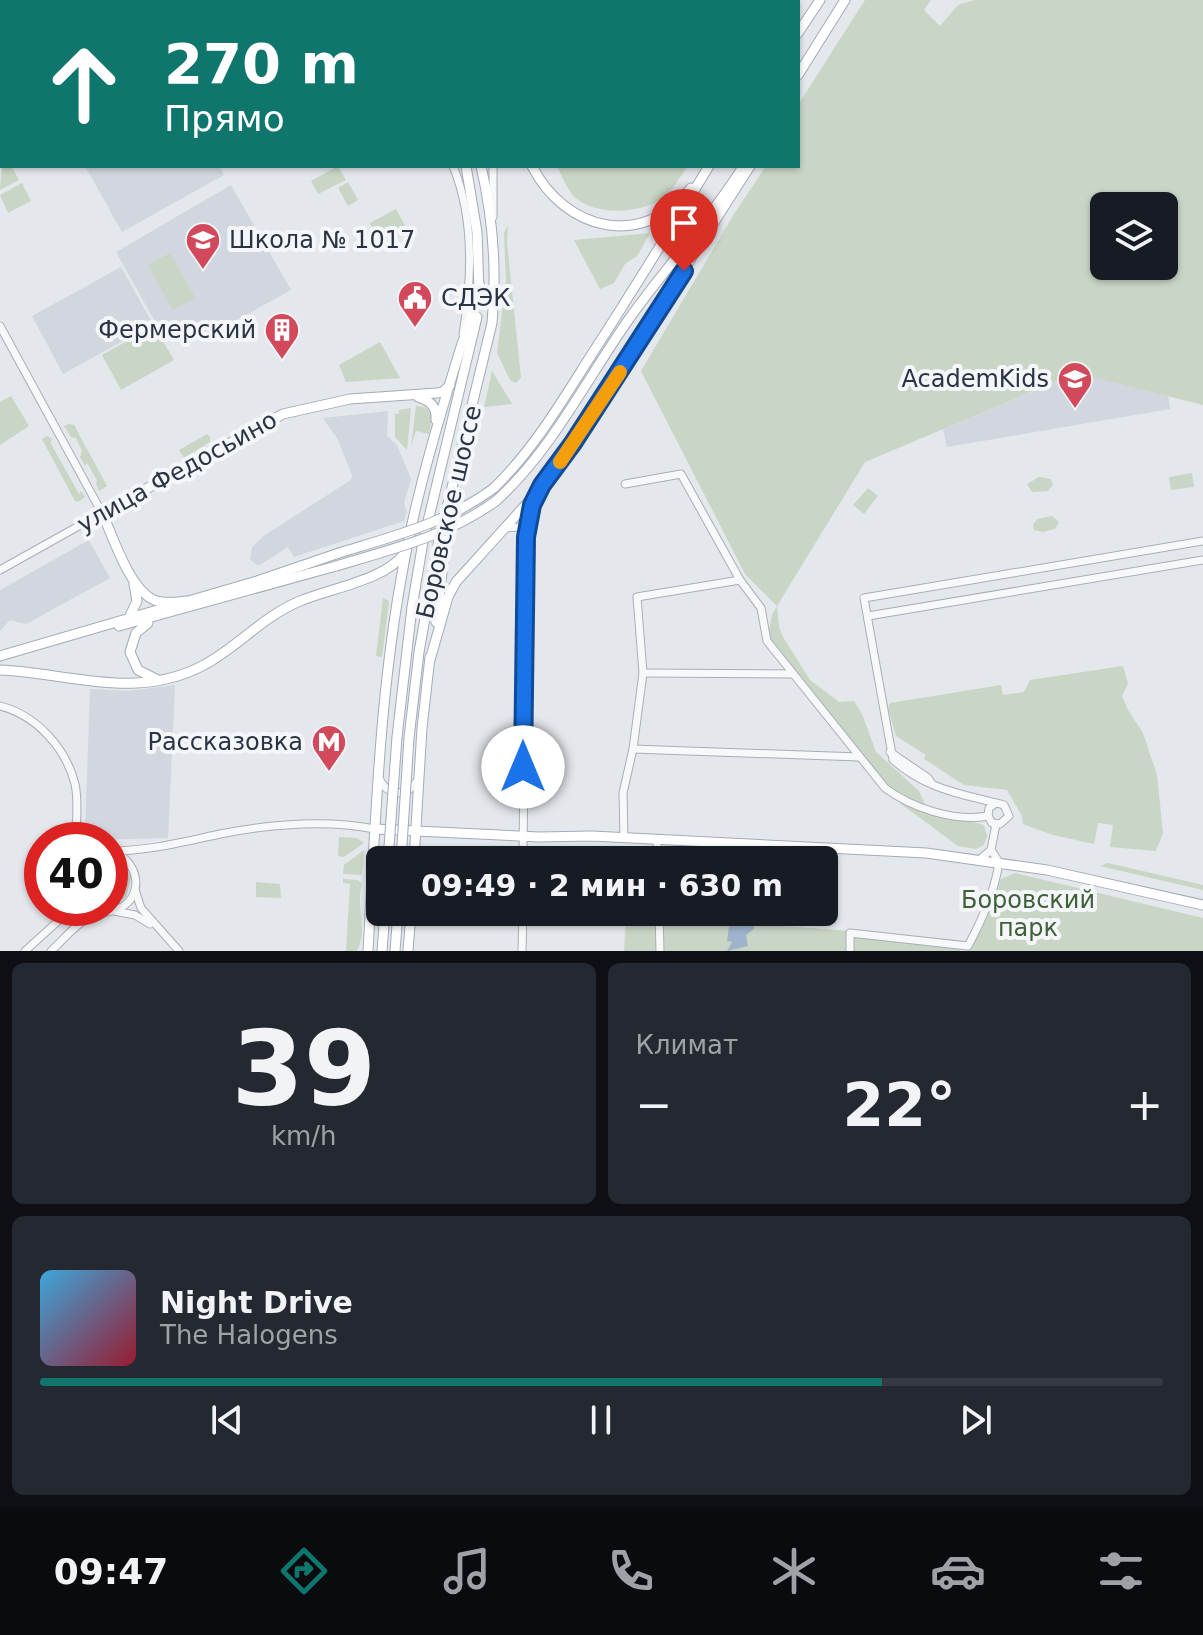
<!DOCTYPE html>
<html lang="ru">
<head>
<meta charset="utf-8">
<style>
  body { margin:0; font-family:"DejaVu Sans",sans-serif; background:#242831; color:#f1f3f6; height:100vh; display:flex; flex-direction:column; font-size:30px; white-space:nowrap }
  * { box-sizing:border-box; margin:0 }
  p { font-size:26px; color:#9ea1a6 }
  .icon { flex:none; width:44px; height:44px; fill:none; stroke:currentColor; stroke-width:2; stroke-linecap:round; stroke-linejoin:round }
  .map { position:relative; height:951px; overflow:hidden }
  .details { display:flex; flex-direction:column; gap:12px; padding:12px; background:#0d0f14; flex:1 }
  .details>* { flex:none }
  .top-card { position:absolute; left:0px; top:0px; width:800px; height:168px; box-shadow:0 2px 6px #0004; background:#0f766e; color:#fff; overflow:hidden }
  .controls { position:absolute; left:1090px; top:192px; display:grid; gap:16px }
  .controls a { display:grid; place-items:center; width:88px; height:88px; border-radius:12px; background:#171b24; box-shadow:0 2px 6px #0004; font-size:40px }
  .speed { position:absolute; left:24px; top:822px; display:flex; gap:16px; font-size:40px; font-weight:700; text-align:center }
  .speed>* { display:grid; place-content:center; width:104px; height:104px; border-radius:50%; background:#171b24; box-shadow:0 2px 6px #0004; line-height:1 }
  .speed .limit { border:12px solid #d22; background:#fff; color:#111 }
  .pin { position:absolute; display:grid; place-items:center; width:68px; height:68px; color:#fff; margin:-82px -34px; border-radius:50% 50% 50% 0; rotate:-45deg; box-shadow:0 0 8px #0007 }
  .pin .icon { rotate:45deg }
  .me { position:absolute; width:88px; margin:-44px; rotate:0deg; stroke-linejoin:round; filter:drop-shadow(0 0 6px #0008) }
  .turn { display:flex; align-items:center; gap:28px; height:168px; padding:0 32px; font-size:36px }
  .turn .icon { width:104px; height:104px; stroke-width:2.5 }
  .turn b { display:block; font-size:56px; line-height:68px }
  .big { font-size:60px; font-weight:700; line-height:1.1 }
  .details .tile { flex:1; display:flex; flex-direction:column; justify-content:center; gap:12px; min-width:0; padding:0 28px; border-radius:12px; background:#242831 }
  .details .dial { align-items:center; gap:0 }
  .dial b { font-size:104px; line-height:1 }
  .song { display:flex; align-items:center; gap:24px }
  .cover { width:96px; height:96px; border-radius:12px; background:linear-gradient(135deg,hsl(200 70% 55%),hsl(350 70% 35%)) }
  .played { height:8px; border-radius:4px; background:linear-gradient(90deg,#0f766e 75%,#363941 75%) }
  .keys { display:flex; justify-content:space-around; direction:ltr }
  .heat { display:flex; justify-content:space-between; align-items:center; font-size:44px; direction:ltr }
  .details .tiles { flex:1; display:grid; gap:12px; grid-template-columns:1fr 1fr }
  .tile:last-child { grid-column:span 2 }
  .trip { position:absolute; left:366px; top:846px; width:472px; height:80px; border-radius:12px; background:#171b24; box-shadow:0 2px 6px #0004; font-weight:700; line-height:80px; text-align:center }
  .menu { display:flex; height:128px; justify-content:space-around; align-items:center; background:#090b0e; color:#9ea1a6 }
  .menu .icon { width:56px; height:56px }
  .menu .current { color:#0f766e }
  .menu b { font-size:36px; color:#f1f3f6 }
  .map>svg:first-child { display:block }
  .built { fill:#d2d6de }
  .green { fill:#c9d6c5; fill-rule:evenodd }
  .water { fill:#9fb4cc }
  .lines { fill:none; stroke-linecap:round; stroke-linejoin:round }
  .minor-casing { stroke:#a9aeb7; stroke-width:9 }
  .major-casing { stroke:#a3abb8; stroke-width:11 }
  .minor { stroke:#f7f8fa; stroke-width:7 }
  .major { stroke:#fff; stroke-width:9 }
  .major-bridge-casing { stroke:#a3abb8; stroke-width:11; stroke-linecap:butt }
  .major-bridge { stroke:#fff; stroke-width:9 }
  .route-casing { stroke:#114b97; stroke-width:20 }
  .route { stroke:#1a73e8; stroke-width:14 }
  .slow { stroke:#f59e0b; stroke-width:14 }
  .labels { text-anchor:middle; stroke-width:8; stroke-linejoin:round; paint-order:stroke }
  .poi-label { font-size:24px; fill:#2b3445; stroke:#f4f6f9; text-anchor:end }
  .street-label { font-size:24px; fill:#2b3445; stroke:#f4f6f9 }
  .park-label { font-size:24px; fill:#3f6138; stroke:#f4f6f9 }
</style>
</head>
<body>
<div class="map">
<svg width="1203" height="951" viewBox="0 0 1203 951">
  <rect width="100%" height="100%" fill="#e4e7ec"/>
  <!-- built -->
  <g class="built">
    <path d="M0 0H130L2 2V20Z"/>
    <path d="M85 166H219L224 175 122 232Z"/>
    <path d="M231 185 291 290 219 330 216 327 184 345 175 328 162 334 116 252Z"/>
    <path d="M121 267 153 324 63 374 32 316Z"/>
    <path d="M1077 373 1168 396 1170 409 947 447 943 429Z"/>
    <path d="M388 411 387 436 397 445 411 479 404 503 407 512 404 521 294 557 288 547 258 566 250 559 252 547 265 535 351 480 352 475 338 440 323 418Z"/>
    <path d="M89 540 110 578 26 624 10 620 0 631V590Z"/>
    <path d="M175 685 168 838 89 840 85 834 90 689 129 691Z"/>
  </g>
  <!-- green -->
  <g class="green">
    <path d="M457 0H678L458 2Z"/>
    <path d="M865 0H931L924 10 940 26 958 5 974 0H1203V405L1076 373 865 462 777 606 779 627 783 637 810 680 839 702 854 701 862 714 876 752 919 791 927 809 984 825 987 836 984 845 976 849 958 846 901 804 797 680 767 641 772 615 777 606 745 574 641 371 734 214 766 166H798V105ZM1104 206H1164V266H1104Z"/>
    <path d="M2 160V166H11L19 180 0 190Z"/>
    <path d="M338 166 346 180 318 194 311 181Z"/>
    <path d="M557 166H688C681 175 674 189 665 196 643 215 591 217 572 194 566 186 561 175 557 166Z"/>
    <path d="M348 182 358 200 348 206 338 188Z"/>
    <path d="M22 183 31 201 8 213 0 195Z"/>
    <path d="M396 209 408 231 381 245 370 223Z"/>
    <path d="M508 225 507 243 521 377 516 383 510 380 497 353 506 280 504 233Z"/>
    <path d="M650 233 637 256 625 264 614 283 600 289 574 240Z"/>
    <path d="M170 253 195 298 173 310 148 265Z"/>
    <path d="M154 326 174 360 121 390 102 355Z"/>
    <path d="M380 342 400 378 346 382 339 365Z"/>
    <path d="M492 371 512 404 484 407Z"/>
    <path d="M11 396 29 426 0 445V402Z"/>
    <path d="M416 406C435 406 433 418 429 434L416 431 411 447Z"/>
    <path d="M411 408 407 450 395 437V414H399V410Z"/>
    <path d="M69 424 74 425 107 486 99 491 96 484 97 480 87 463 85 466 80 457 82 451 76 438 71 437 64 426Z"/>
    <path d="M207 434 210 437V442L184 458 179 450Z"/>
    <path d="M47 436 53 439 50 442 79 494 81 491 85 497 78 502 75 501 42 439Z"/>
    <path d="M1192 473 1194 487 1171 490 1169 477Z"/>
    <path d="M1039 477 1051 479 1053 485 1048 491 1032 492 1027 484Z"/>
    <path d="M868 488 878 496 864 514 853 505Z"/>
    <path d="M1052 516 1059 522 1055 529 1043 532 1034 530 1033 525 1037 519Z"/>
    <path d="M383 598 389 601 382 657 376 656Z"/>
    <path d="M1123 666 1128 684 1122 696 1128 710 1143 733 1157 775 1163 833 1156 851 1110 847 1113 825 1098 823 1094 844 1053 835 1023 824 1022 816 1007 790 964 785 924 759 926 755 896 736 888 708 890 703 1001 685 1003 695 1024 692 1030 680Z"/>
    <path d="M339 837 357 838 364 843 344 857 338 856Z"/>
    <path d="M364 850 362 875 343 874 344 865Z"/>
    <path d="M110 856 122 861 131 878 126 897 110 906Z"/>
    <path d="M1108 863 1203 885V890L1100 866Z"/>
    <path d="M1015 873 1203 918V951H968L986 918 1001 879Z"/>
    <path d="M343 879 358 880 362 884C355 907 369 929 357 951H346L350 884 343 883Z"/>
    <path d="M256 882 280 884 281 898 256 897Z"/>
    <path d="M626 917 714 920 959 940 960 951H624Z"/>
  </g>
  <!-- water -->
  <path class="water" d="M750 916H754V929L746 935 748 946 727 951 732 942 727 941 729 926Z"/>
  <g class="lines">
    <!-- minor casing -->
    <g class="minor-casing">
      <g id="minor">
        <path d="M365 0 366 2"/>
        <path d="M453 166C474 217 472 280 463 334"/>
        <path d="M493 166V217"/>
        <path d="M0 326 102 513 0 570"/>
        <path d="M625 484 681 474 740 580 761 608 767 641 885 788C912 808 954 822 988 816"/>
        <path d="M505 528 519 527 526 534 523 860"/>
        <path d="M526 535 535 497"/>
        <path d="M868 616 1203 560"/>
        <path d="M643 673 792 674"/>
        <path d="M0 706C36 715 66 748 75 784 79 802 76 822 76 840"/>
        <path d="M633 749 859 757"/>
        <path d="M890 752 928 778 932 784"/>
        <path d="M379 778C387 796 406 798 417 781"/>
        <path d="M996 803 989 808 988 816 992 823 1000 824 1009 816 1004 805C962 794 927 790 893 760L864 598 1203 541"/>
        <path d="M624 838 623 793 633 749 643 673 637 597 740 580"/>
        <path d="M657 840 658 860"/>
        <path d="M110 851C149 851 183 842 220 834 271 824 324 819 375 829"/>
        <path d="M979 860 991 850 996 824"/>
        <path d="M135 890 141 908 179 951"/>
        <path d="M114 911 135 915 150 924"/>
        <path d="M659 912 660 951"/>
        <path d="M25 951 57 922 66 908"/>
        <path d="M51 951C63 940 75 925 89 917 99 912 110 913 120 908 145 895 138 863 116 853"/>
        <path d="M522 951 523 912"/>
        <path d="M850 951V933L968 946C982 920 995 892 999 862L991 850"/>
      </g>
    </g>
    <!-- major casing -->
    <g class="major-casing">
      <g id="major">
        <path d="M386 0 387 2"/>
        <path d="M401 0 403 2"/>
        <path d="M441 0 442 2"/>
        <path d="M798 33 820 0"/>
        <path d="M798 75 845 0"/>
        <path d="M466 166 477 232 479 291"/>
        <path d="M532 166C565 231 643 250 691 188"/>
        <path d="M418 397C431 401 437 407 436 420"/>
        <path d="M494 488C534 449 562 401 592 354 632 292 671 229 709 166"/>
        <path d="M496 501C552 450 586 380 629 319 666 267 709 221 743 167"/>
        <path d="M186 601C176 602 163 604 154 600 129 589 113 536 102 513L283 414 350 399 437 393 443 392 450 385"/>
        <path d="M129 618 137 601 134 584"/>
        <path d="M436 622 448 522"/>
        <path d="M148 623 136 633 130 652 138 670 156 679"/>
        <path d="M119 626 336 566"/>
        <path d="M0 656 257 581 339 553"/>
        <path d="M430 660 448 597 456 582 530 500 573 443 750 166"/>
        <path d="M0 670C70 673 137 701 204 665 239 646 262 617 300 601 331 588 385 580 404 554"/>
        <path d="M397 737 412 607 423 542 477 317"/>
        <path d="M409 738 419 652 438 545 492 323C497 270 493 218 481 166"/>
        <path d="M375 829 539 837 592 836 926 853 1047 870 1203 905"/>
        <path d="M414 860 422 728 430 657"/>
        <path d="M368 951C376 813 380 674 409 538 422 475 441 412 460 350 467 328 476 309 480 286"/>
        <path d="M382 951 385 912"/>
        <path d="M395 951 398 912"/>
        <path d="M408 951 411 912"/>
      </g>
    </g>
    <!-- minor -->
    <use href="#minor" class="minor"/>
    <!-- major -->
    <use href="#major" class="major"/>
    <!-- major-bridge casing -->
    <g class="major-bridge-casing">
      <g id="major-bridge">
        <path d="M339 553C394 536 447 523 494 488"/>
        <path d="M336 566C393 549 447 536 496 501"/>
        <path d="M388 860 397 737"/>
        <path d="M401 860 409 738"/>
      </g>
    </g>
    <!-- major-bridge -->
    <use href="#major-bridge" class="major-bridge"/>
  </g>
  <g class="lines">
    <!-- route casing -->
    <g class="route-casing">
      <path id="route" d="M523 767 526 537 532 505 542 485 573 443 684 271"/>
    </g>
    <!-- route -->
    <use href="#route" class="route"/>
    <!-- slow -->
    <path class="slow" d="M560 462 620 372"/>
  </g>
  <!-- icons -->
  <defs>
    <g id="school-pin" transform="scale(1.8)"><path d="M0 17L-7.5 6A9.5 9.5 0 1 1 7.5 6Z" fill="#d1495b" stroke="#f4f6f9"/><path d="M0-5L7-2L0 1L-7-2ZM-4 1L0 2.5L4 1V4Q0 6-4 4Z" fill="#fff"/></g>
    <g id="civic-pin" transform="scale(1.8)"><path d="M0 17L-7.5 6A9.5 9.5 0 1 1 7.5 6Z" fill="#d1495b" stroke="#f4f6f9"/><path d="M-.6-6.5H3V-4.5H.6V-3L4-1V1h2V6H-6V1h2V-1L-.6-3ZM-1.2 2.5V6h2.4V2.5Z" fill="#fff"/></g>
    <g id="building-pin" transform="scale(1.8)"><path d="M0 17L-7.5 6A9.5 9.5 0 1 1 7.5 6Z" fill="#d1495b" stroke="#f4f6f9"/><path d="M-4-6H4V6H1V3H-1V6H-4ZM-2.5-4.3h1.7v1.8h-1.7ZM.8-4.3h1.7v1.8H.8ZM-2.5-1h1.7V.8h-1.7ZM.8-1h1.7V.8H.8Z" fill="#fff"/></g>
    <g id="metro-pin" transform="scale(1.8)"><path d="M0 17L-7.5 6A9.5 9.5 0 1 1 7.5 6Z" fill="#d1495b" stroke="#f4f6f9"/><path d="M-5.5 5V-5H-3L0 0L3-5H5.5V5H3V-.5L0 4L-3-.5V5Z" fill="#fff"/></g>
  </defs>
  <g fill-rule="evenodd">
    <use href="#school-pin" x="203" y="240"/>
    <use href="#civic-pin" x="415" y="298"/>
    <use href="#building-pin" x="282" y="330"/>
    <use href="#school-pin" x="1075" y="379"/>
    <use href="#metro-pin" x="329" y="742"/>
  </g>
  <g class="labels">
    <!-- poi labels -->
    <g class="poi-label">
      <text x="229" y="248" text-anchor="start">Школа № 1017</text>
      <text x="441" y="306" text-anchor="start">СДЭК</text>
      <text x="256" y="338">Фермерский</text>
      <text x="1049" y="387">AcademKids</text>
      <text x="303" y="750">Рассказовка</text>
    </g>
    <!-- street labels -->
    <g class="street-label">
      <text transform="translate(177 472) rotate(-29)" y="8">улица Федосьино</text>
      <text transform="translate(449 512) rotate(-77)" y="8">Боровское шоссе</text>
    </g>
    <!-- park labels -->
    <g class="park-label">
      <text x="1028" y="908">Боровский<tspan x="1028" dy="28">парк</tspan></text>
    </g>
  </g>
</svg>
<div class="controls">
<a><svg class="icon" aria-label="layers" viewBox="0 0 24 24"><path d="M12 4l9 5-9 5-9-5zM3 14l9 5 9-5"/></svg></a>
</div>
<div class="speed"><div class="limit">40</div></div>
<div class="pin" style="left:684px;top:271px;background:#d93025"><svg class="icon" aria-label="arrive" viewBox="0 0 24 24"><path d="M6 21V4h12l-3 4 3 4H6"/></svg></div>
<svg class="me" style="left:523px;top:767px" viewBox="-20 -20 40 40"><circle r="19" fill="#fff"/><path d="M0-13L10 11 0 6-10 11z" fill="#1a73e8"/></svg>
<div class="trip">09:49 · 2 мин · 630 m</div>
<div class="top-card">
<div class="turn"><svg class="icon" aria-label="ahead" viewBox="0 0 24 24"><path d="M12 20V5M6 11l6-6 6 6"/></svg><div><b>270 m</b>Прямо</div></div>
</div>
</div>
<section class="details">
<div class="tiles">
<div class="tile dial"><b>39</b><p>km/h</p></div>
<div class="tile"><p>Климат</p>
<div class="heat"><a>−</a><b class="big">22°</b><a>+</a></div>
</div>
<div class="tile">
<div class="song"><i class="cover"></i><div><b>Night Drive</b><p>The Halogens</p></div></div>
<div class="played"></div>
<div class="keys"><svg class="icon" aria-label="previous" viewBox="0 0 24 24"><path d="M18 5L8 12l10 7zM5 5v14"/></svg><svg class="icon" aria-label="pause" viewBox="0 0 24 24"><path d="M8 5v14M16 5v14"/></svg><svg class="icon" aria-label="next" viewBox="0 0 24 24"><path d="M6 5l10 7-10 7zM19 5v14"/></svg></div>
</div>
</div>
</section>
<nav class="menu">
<b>09:47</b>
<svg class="icon current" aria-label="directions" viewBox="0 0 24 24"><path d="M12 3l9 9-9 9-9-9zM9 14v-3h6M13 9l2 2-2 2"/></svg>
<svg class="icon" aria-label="music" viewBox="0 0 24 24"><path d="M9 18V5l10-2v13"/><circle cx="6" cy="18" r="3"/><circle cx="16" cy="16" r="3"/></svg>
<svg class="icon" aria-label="phone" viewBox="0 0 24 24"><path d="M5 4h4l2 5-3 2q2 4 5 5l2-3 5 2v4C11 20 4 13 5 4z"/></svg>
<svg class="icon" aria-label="climate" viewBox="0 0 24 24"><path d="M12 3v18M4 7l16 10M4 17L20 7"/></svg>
<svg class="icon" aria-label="car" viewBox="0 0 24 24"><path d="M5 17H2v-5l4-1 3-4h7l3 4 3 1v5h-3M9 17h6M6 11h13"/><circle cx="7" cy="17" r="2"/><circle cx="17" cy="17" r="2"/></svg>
<svg class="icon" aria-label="filters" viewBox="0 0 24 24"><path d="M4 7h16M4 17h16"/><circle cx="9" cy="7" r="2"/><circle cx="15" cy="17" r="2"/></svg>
</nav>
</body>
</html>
